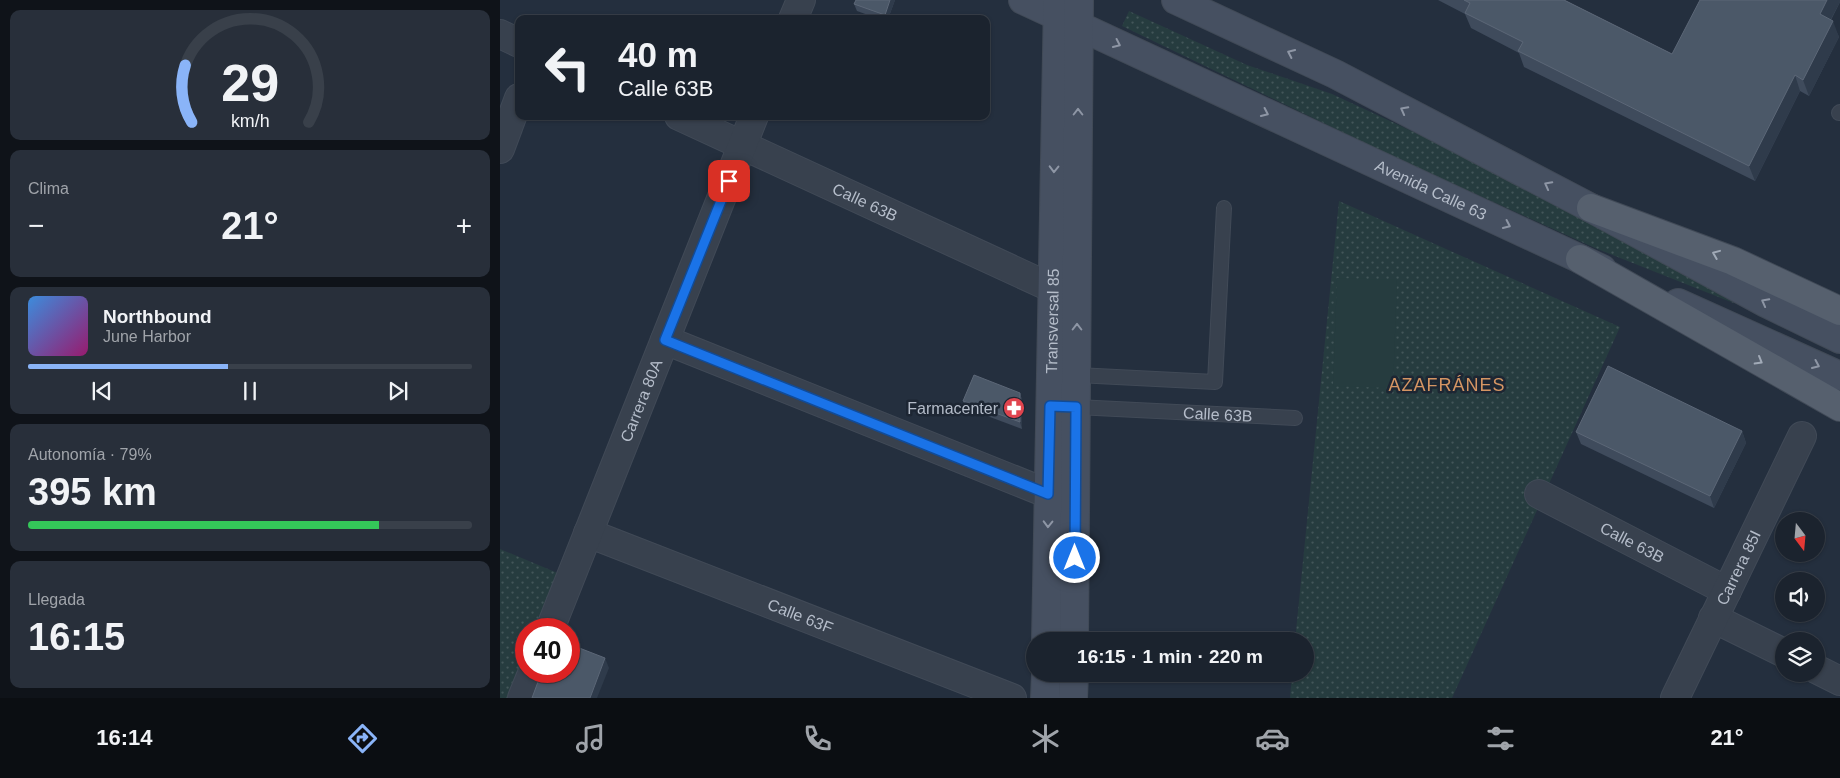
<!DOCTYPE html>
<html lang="es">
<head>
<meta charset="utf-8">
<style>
  body { margin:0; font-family:Arial,sans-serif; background:#282f3a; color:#f1f3f6; height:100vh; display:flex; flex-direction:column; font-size:19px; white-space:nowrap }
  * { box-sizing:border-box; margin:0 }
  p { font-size:16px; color:#a0a4aa }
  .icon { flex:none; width:28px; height:28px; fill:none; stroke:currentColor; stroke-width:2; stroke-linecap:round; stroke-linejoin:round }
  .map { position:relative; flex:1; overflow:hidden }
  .drawer { display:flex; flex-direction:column; gap:10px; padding:10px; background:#0f1319; width:500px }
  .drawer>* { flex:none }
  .banner { position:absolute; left:15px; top:15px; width:475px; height:105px; border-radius:10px; box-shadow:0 1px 4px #0004,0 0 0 1px #39404a; background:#1b232e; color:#f1f3f6; overflow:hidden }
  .needle { width:32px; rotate:164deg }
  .fabs { position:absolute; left:1275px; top:512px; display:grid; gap:10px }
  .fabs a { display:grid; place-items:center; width:50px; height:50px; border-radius:50%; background:#1b232e; box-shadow:0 1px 4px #0004,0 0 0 1px #39404a; font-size:25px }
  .speed { position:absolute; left:15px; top:618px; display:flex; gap:10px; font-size:25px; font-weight:700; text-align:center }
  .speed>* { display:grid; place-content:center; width:65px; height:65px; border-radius:50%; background:#1b232e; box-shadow:0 1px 4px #0004,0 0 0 1px #39404a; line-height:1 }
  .speed .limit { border:8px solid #d22; background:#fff; color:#111 }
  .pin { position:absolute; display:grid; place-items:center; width:42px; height:42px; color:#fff; margin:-21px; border-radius:10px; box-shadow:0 2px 8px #0006 }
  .me { position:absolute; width:55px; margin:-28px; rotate:0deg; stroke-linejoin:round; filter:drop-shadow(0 0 4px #0008) }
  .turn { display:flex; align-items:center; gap:18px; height:105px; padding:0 20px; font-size:22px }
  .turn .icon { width:65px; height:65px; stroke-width:2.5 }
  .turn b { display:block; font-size:35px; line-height:42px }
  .big { font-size:38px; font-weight:700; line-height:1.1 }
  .drawer .card { flex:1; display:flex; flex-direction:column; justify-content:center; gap:8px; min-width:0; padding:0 18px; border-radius:10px; background:#282f3a }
  .drawer .dial { align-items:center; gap:0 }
  .dial svg { height:130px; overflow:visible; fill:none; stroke:#39404a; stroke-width:7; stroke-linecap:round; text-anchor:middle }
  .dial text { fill:#f1f3f6; stroke:none }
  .song { display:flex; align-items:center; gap:15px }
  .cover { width:60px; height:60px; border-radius:8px; background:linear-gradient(135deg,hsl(210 70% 55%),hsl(320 70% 35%)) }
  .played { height:5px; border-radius:2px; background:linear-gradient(90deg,#8ab4f8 45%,#39404a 45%) }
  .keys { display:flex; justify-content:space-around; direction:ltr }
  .heat { display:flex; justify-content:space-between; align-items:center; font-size:28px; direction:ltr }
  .charge { height:8px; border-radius:4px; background:linear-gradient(90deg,#34c759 79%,#39404a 0) }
  .trip { position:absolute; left:526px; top:632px; width:288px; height:50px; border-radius:25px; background:#1b232e; box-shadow:0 1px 4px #0004,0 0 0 1px #39404a; font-weight:700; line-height:50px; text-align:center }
  .menu { display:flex; height:80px; justify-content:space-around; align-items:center; background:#0b0e12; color:#a0a4aa }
  .menu .icon { width:35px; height:35px }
  .menu .selected { color:#8ab4f8 }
  .menu b { font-size:22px; color:#f1f3f6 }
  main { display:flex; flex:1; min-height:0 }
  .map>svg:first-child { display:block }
  .green { fill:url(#green-dots) }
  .pitch { fill:#263c3f }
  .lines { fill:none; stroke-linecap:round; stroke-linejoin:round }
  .lane-casing { stroke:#414a57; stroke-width:16 }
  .street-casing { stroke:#414a57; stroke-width:30 }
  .secondary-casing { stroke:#414a57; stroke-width:30 }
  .primary-casing { stroke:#414a57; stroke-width:30 }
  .lane { stroke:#38414e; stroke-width:14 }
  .street { stroke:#38414e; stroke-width:28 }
  .secondary { stroke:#465061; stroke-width:28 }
  .primary { stroke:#56606e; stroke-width:28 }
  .wall { fill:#3f4b5c }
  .shaded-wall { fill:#2f3b4b }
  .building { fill:#4b5868; stroke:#5c6777 }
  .oneway { stroke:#8e96a5 }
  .oneway2 { stroke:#a1aab7 }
  .route-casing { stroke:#114b97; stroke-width:12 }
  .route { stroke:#1a73e8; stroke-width:9 }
  .labels { text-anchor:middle; stroke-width:5; stroke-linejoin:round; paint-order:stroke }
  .street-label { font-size:16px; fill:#b4bcc9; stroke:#1d2633 }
  .poi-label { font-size:16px; fill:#b4bcc9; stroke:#1d2633; text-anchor:end }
  .neighbourhood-label { font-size:18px; letter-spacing:1px; fill:#d59563; stroke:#1d2633 }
</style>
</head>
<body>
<main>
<section class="drawer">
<div class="card dial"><svg viewBox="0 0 100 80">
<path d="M14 69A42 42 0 1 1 86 69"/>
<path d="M14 69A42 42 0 0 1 10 34" stroke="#8ab4f8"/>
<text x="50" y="56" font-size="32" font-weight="700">29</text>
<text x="50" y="72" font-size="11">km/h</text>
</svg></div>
<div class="card"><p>Clima</p>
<div class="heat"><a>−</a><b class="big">21°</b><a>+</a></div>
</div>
<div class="card">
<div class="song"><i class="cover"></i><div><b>Northbound</b><p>June Harbor</p></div></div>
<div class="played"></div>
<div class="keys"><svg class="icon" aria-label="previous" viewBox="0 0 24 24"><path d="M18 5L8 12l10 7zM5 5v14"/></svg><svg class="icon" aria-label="pause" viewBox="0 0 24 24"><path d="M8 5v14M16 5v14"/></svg><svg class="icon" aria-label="next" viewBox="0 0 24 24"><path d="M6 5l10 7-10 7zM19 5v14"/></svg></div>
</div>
<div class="card"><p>Autonomía · 79%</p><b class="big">395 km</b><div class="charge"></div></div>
<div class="card"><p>Llegada</p><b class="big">16:15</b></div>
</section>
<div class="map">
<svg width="1340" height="698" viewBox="0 0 1340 698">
  <defs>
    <pattern id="green-dots" width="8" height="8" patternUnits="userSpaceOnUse" patternTransform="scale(1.25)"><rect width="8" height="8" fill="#263c3f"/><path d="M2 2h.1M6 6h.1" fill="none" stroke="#435659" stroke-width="1.8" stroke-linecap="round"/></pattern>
  </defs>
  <rect width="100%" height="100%" fill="#242f3e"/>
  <!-- green -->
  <g class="green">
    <path d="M629 11 747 65 832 94 946 147 1109 232 1236 304 1095 248 894 157 622 26Z"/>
    <path d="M839 201 1120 327 952 698H790L792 674H805V641H795Z"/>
    <path d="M0 549 60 574 38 629H26V656L9 698H0Z"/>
  </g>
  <!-- pitch -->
  <path class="pitch" d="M837 278 897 280 893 388 833 386Z"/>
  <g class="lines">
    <!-- lane casing -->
    <g class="lane-casing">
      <g id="lane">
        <path d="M1339 113 1340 112"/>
        <path d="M577 375 715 382 724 208"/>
        <path id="s1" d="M576 407 795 418"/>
      </g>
    </g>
    <!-- street casing -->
    <g class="street-casing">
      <g id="street">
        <path d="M293 19 301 0"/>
        <path d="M0 34 19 43"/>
        <path id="s2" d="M179 116 552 288"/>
        <path d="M0 149 19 98"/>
        <path d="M165 340 549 494"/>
        <path id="s3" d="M1039 494 1227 591"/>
        <path id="s4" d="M88 533 512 698"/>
        <path d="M1213 618 1284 653"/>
        <path id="s5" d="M50 629 254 116"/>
        <path d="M1316 669 1340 681"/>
        <path d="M22 698 33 671"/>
        <path id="s6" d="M1175 698 1302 436"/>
      </g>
    </g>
    <!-- secondary casing -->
    <g class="secondary-casing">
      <g id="secondary">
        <path id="s7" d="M523 0 1102 269"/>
        <path d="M676 0 835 74 1091 208 1266 303 1340 339"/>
        <path d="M1178 303 1340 376"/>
        <path id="s8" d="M546 641 558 0"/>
        <path d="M574 641 579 0"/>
        <path d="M545 698 546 674"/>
        <path d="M573 698 574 674"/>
      </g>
    </g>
    <!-- primary casing -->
    <g class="primary-casing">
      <g id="primary">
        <path d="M1091 208 1233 261 1340 311"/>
        <path d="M1080 259 1340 407"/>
      </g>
    </g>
    <!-- lane -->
    <use href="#lane" class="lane"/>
    <!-- street -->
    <use href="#street" class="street"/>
    <!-- secondary -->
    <use href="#secondary" class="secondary"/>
    <!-- primary -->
    <use href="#primary" class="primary"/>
  </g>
  <!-- wall -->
  <g class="wall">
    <path d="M356 0H395L388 19H379L357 11 354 4Z"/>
    <path d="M938 0H1064L1172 54 1340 0V2L1331 20 1339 37 1309 96 1300 91 1255 181 1024 67 1019 53 971 28 965 14Z"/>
    <path d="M520 393 522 400V429L466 408 463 401Z"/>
    <path d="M1242 431 1246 443 1214 508 1081 444 1076 432Z"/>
  </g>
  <!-- shaded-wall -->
  <g class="shaded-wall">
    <path d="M390 0H395L388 19H386L385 15Z"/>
    <path d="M1327 0H1340V2L1325 30 1320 14Z"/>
    <path d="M1333 21 1339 37 1309 96 1303 80Z"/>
    <path d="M1295 75 1300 91 1255 181 1249 166Z"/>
    <path d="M520 393 522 400V429L520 422Z"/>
    <path d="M1242 431 1246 443 1214 508 1210 496Z"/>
    <path d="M105 658 109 668 97 698H90Z"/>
  </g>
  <!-- building -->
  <g class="building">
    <path d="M356 0H390L385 15 354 4Z"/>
    <path d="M964 0H1064L1172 54 1200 0H1327L1320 14 1333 21 1303 80 1295 75 1249 166 1018 51 1023 42 965 13 970 3Z"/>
    <path d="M1108 366 1242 431 1210 496 1076 432Z"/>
    <path d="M474 375 520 393V422L463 401Z"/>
    <path d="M69 644 105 658 90 698H32L42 671H69Z"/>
  </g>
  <!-- one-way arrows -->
  <defs><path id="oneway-chevron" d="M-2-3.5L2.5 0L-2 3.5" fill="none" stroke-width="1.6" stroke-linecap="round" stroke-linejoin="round" transform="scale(1.25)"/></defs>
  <g class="oneway">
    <use href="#oneway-chevron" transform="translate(617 44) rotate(25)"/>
    <use href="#oneway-chevron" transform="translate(791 53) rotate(-155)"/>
    <use href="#oneway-chevron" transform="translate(904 110) rotate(-152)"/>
    <use href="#oneway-chevron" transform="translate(578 112) rotate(-90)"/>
    <use href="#oneway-chevron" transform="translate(765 113) rotate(25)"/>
    <use href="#oneway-chevron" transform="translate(554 169) rotate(91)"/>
    <use href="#oneway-chevron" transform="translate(1048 185) rotate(-152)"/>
    <use href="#oneway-chevron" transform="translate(1007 225) rotate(25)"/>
    <use href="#oneway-chevron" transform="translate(1265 302) rotate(-152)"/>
    <use href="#oneway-chevron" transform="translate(577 327) rotate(-90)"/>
    <use href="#oneway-chevron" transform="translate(1316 365) rotate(24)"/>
    <use href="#oneway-chevron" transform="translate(548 524) rotate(91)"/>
  </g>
  <g class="oneway2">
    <use href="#oneway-chevron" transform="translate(1216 254) rotate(-158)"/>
    <use href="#oneway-chevron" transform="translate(1259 361) rotate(30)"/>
  </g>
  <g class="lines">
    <!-- route casing -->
    <g class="route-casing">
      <path id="route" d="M229 181 165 340 548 494 550 406 576 407 575 558"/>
    </g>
    <!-- route -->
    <use href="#route" class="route"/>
  </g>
  <!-- icons -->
  <defs>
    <g id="pharmacy-disc" transform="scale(1.125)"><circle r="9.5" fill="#e0444e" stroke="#1d2633"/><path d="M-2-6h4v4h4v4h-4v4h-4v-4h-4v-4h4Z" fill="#fff"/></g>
  </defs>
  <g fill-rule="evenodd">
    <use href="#pharmacy-disc" x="514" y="408"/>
  </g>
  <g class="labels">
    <!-- street labels -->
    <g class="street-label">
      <text dy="6" stroke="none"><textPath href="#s7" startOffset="450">Avenida Calle 63</textPath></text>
      <text dy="6" stroke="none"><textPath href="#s2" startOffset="205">Calle 63B</textPath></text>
      <text dy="6" stroke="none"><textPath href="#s8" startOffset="320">Transversal 85</textPath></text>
      <text dy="6" stroke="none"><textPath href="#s5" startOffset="246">Carrera 80A</textPath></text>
      <text dy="6" stroke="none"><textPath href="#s1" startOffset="142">Calle 63B</textPath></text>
      <text dy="6" stroke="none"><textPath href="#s3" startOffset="105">Calle 63B</textPath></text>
      <text dy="6" stroke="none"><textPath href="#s6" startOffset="145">Carrera 85I</textPath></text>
      <text dy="6" stroke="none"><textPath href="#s4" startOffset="228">Calle 63F</textPath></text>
    </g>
    <!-- poi labels -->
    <g class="poi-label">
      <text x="498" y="414">Farmacenter</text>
    </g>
    <!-- neighbourhood labels -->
    <g class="neighbourhood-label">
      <text x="947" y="391">AZAFRÁNES</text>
    </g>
  </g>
</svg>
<div class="fabs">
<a><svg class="needle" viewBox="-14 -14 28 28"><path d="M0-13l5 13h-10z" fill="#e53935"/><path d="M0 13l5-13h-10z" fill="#a0a4aa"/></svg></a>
<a><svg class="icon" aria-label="sound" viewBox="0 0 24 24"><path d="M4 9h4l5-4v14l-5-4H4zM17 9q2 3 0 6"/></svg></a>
<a><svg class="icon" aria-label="layers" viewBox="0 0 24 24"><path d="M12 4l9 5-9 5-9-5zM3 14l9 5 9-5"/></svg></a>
</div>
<div class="speed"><div class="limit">40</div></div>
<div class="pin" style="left:229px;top:181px;background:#d93025"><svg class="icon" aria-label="arrive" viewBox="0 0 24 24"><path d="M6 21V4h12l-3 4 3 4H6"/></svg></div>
<svg class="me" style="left:575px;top:558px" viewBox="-20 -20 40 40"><circle r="17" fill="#1a73e8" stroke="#fff" stroke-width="3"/><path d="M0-11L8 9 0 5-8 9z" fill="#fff"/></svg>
<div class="trip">16:15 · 1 min · 220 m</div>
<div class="banner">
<div class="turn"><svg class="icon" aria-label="left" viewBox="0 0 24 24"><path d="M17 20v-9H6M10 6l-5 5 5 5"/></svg><div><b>40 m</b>Calle 63B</div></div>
</div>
</div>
</main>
<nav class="menu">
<b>16:14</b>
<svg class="icon selected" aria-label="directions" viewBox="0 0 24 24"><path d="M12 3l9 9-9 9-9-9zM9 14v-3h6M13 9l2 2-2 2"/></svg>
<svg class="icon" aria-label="music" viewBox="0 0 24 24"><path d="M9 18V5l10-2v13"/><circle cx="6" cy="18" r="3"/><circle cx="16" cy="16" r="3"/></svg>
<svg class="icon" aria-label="phone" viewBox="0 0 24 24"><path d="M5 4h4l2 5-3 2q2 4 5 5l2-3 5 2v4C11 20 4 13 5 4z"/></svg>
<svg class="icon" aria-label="climate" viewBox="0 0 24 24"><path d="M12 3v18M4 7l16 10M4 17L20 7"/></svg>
<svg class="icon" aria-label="car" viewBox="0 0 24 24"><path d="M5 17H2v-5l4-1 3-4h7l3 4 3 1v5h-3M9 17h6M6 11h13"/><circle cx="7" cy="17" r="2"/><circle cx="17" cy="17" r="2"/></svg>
<svg class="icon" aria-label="filters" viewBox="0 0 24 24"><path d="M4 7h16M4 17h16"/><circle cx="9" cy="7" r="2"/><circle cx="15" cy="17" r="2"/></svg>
<b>21°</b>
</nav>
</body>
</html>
